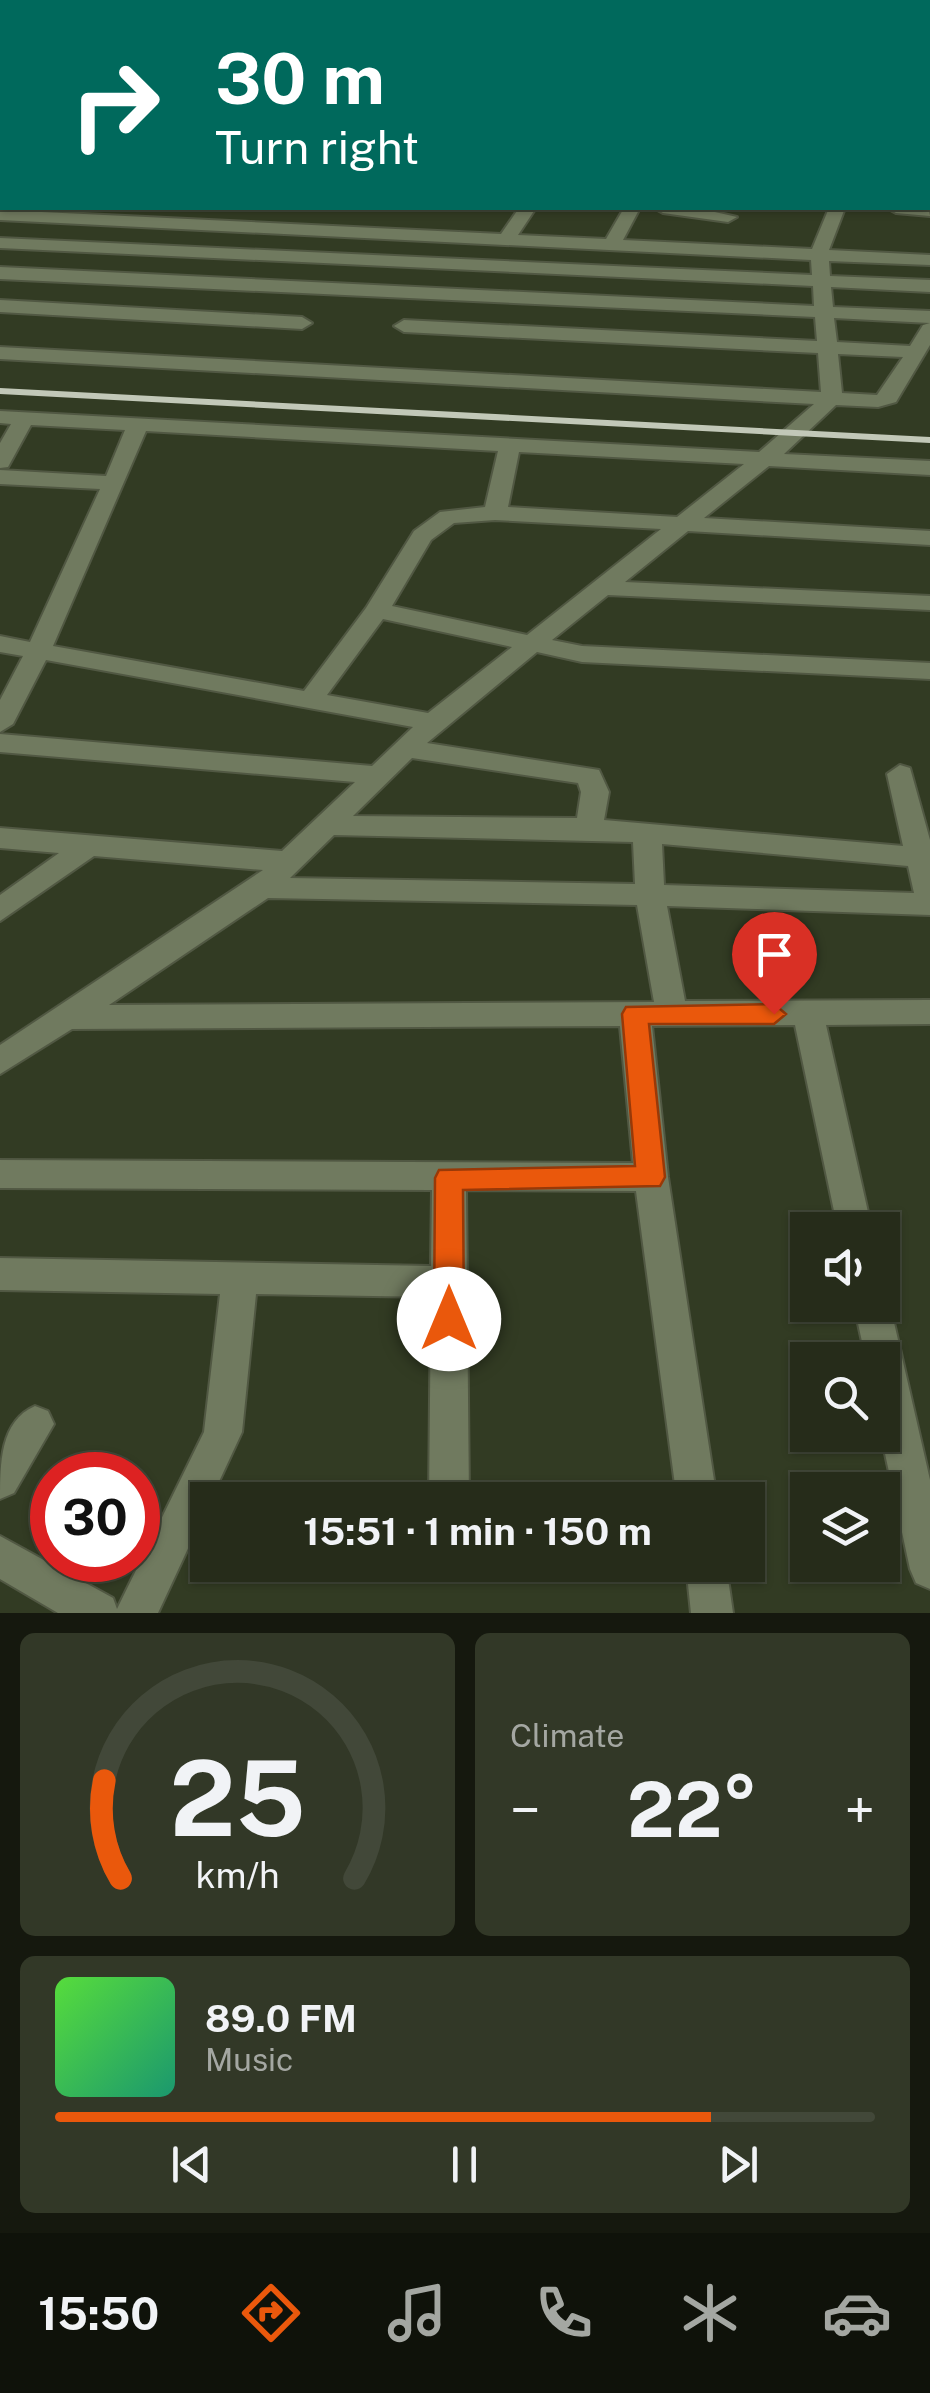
<!DOCTYPE html>
<html lang="en">
<head>
<meta charset="utf-8">
<style>
  body { margin:0; font-family:"Public Sans",sans-serif; background:#323827; color:#f1f3f6; height:100vh; display:flex; flex-direction:column; font-size:38px; white-space:nowrap }
  * { box-sizing:border-box; margin:0 }
  p { font-size:32px; color:#a4a7a2 }
  .icon { flex:none; width:55px; height:55px; fill:none; stroke:currentColor; stroke-width:2; stroke-linecap:round; stroke-linejoin:round }
  .map { position:relative; height:1613px; overflow:hidden }
  .panel { display:flex; flex-direction:column; gap:20px; padding:20px; background:#15180e; flex:1 }
  .panel>* { flex:none }
  .top-card { position:absolute; left:0px; top:0px; width:930px; height:210px; box-shadow:0 2px 8px #0004,0 0 0 2px #424839; background:#00695c; color:#fff; overflow:hidden }
  .tools { position:absolute; left:790px; top:1212px; display:grid; gap:20px }
  .tools a { display:grid; place-items:center; width:110px; height:110px; border-radius:0px; background:#262c1a; box-shadow:0 2px 8px #0004,0 0 0 2px #424839; font-size:50px }
  .speed { position:absolute; left:30px; top:1452px; display:flex; gap:20px; font-size:50px; font-weight:700; text-align:center }
  .speed>* { display:grid; place-content:center; width:130px; height:130px; border-radius:50%; background:#262c1a; box-shadow:0 2px 8px #0004,0 0 0 2px #424839; line-height:1 }
  .speed .limit { border:15px solid #d22; background:#fff; color:#111 }
  .pin { position:absolute; display:grid; place-items:center; width:85px; height:85px; color:#fff; margin:-102px -42px; border-radius:50% 50% 50% 0; rotate:-45deg; box-shadow:0 0 10px #0007 }
  .pin .icon { rotate:45deg }
  .me { position:absolute; width:110px; margin:-55px; rotate:0deg; stroke-linejoin:round; filter:drop-shadow(0 0 8px #0008) }
  .turn { display:flex; align-items:center; gap:35px; height:210px; padding:0 50px; font-size:45px }
  .turn .icon { width:130px; height:130px; stroke-width:2.5 }
  .turn b { display:block; font-size:70px; line-height:85px }
  .big { font-size:75px; font-weight:700; line-height:1.1 }
  .panel .widget { flex:1; display:flex; flex-direction:column; justify-content:center; gap:15px; min-width:0; padding:0 35px; border-radius:15px; background:#323827 }
  .panel .dial { align-items:center; gap:0 }
  .dial svg { height:260px; overflow:visible; fill:none; stroke:#424839; stroke-width:7; stroke-linecap:round; text-anchor:middle }
  .dial text { fill:#f1f3f6; stroke:none }
  .song { display:flex; align-items:center; gap:30px }
  .cover { width:120px; height:120px; border-radius:15px; background:linear-gradient(135deg,hsl(110 70% 55%),hsl(160 70% 35%)) }
  .played { height:10px; border-radius:5px; background:linear-gradient(90deg,#ea580c 80%,#424839 80%) }
  .keys { display:flex; justify-content:space-around; direction:ltr }
  .heat { display:flex; justify-content:space-between; align-items:center; font-size:55px; direction:ltr }
  .panel .tiles { flex:1; display:grid; gap:20px; grid-template-columns:1fr 1fr }
  .widget:last-child { grid-column:span 2 }
  .trip { position:absolute; left:190px; top:1482px; width:575px; height:100px; border-radius:0px; background:#262c1a; box-shadow:0 2px 8px #0004,0 0 0 2px #424839; font-weight:700; line-height:100px; text-align:center }
  .dock { display:flex; height:160px; justify-content:space-around; align-items:center; background:#0f120a; color:#a4a7a2 }
  .dock .icon { width:70px; height:70px }
  .dock .selected { color:#ea580c }
  .dock b { font-size:45px; color:#f1f3f6 }
  .map>svg:first-child { display:block }
  .lines { fill:none; stroke-linecap:round; stroke-linejoin:round }
  .minor-casing { stroke:#515843; stroke-width:4 }
  .tertiary-casing { stroke:#515843; stroke-width:40 }
  .minor { fill:#707a5f; fill-rule:evenodd }
  .tertiary { stroke:#707a5f; stroke-width:35 }
  .rail { stroke:#c2c8b8; stroke-width:6 }
  .route { fill:#ea580c; stroke:#983908; stroke-width:2.5 }
</style>
</head>
<body>
<div class="map">
<svg width="930" height="1613" viewBox="0 0 930 1613">
  <rect width="100%" height="100%" fill="#323b23"/>
  <g class="lines">
    <!-- minor casing -->
    <g class="minor-casing">
      <g id="minor">
        <path d="M693 0H728L730 2H695Z"/>
        <path d="M867 0H895L897 2H869Z"/>
        <rect x="0" y="16" width="2" height="9"/>
        <rect x="928" y="49" width="2" height="8"/>
        <path d="M928 78 930 79V89L928 88Z"/>
        <path d="M0 79 2 80V88L0 89Z"/>
        <path d="M2 106V119L0 120V107Z"/>
        <rect x="928" y="113" width="2" height="10"/>
        <path d="M928 206 930 216 896 213 887 208Z"/>
        <path d="M519 208H536L518 235 606 239 624 208H640L623 240 812 249 829 208H845L829 250 930 255V265L829 261 830 276 930 280V292L831 287 833 307 930 311V323L834 318 837 342 910 346 923 325 930 323V345L896 402 878 407 836 405 784 454 930 461V475L769 466 704 518 930 531V545L688 531 625 582 930 596V610L608 595 552 640 582 646 930 663V679L582 662 537 652 427 743 599 770 609 792 604 820 903 846 887 774 900 765 910 768 930 840V915L667 906 685 1001 930 1000V1024L826 1025 872 1230H838L795 1025 652 1026 668 1177 717 1500H677L636 1191 466 1190 469 1500H429L431 1297 256 1294 242 1432 158 1613H58L0 1579V1536L113 1598 117 1609 204 1432 220 1294 0 1290V1258L431 1266 432 1190 0 1188V1160L633 1163 620 1026 72 1029 0 1074V1045L263 870 94 856 0 921V895L59 853 0 848V828L282 851 355 782 0 752V734L372 766 413 727 46 660 13 724 0 732V700L23 656 0 652V636L30 642 100 489 0 484V470L106 476 125 430 31 425 8 467 0 468V443L11 424 0 423V411L759 452 814 404 0 359V347L821 392 818 353 404 332 394 326 404 320 817 341 815 317 0 279V267L814 306 813 286 0 248V238L812 275 811 260 0 220V210L501 234ZM838 354 903 357 877 395 842 393ZM146 431 498 451 485 507 440 512 414 531 366 608 304 691 53 646ZM519 452 744 464 677 517 508 507ZM495 520 661 529 527 635 392 606 431 540 454 523ZM383 619 512 647 428 713 327 695ZM412 758 578 783 581 792 577 818 353 816ZM334 835 633 842 635 884 290 878ZM662 844 908 866 914 893 664 885ZM268 898 637 905 654 1002 109 1005Z"/>
        <path d="M654 208H697L737 217 728 222 663 213Z"/>
        <path d="M0 300 302 317 312 323 302 329 0 312Z"/>
        <path d="M882 1293 890 1305 930 1480V1589L916 1583 910 1569 881 1435 882 1360H866L854 1305H882Z"/>
        <path d="M35 1406 48 1411 54 1424 14 1493 0 1499C0 1464 0 1421 35 1406Z"/>
        <path d="M686 1565H726L733 1613H691Z"/>
      </g>
    </g>
    <!-- tertiary casing -->
    <g class="tertiary-casing">
      <g id="tertiary">
        <path d="M103 2 110 0"/>
        <path d="M0 44 2 43"/>
      </g>
    </g>
    <!-- minor -->
    <use href="#minor" class="minor"/>
    <!-- tertiary -->
    <use href="#tertiary" class="tertiary"/>
    <!-- rail -->
    <path class="rail" d="M0 391 930 440"/>
  </g>
  <!-- route -->
  <path class="route" d="M774 1004 786 1014 774 1024H649L665 1177 660 1186 463 1190 464 1319 459 1328 449 1332 438 1328 434 1319 435 1178 439 1170 635 1166 622 1014 626 1007Z"/>
</svg>
<div class="tools">
<a><svg class="icon" aria-label="sound" viewBox="0 0 24 24"><path d="M4 9h4l5-4v14l-5-4H4zM17 9q2 3 0 6"/></svg></a>
<a><svg class="icon" aria-label="search" viewBox="0 0 24 24"><circle cx="10" cy="10" r="6"/><path d="M15 15l6 6"/></svg></a>
<a><svg class="icon" aria-label="layers" viewBox="0 0 24 24"><path d="M12 4l9 5-9 5-9-5zM3 14l9 5 9-5"/></svg></a>
</div>
<div class="speed"><div class="limit">30</div></div>
<div class="pin" style="left:774px;top:1014px;background:#d93025"><svg class="icon" aria-label="arrive" viewBox="0 0 24 24"><path d="M6 21V4h12l-3 4 3 4H6"/></svg></div>
<svg class="me" style="left:449px;top:1319px" viewBox="-20 -20 40 40"><circle r="19" fill="#fff"/><path d="M0-13L10 11 0 6-10 11z" fill="#ea580c"/></svg>
<div class="trip">15:51 · 1 min · 150 m</div>
<div class="top-card">
<div class="turn"><svg class="icon" aria-label="right" viewBox="0 0 24 24"><path d="M7 20v-9h11M14 6l5 5-5 5"/></svg><div><b>30 m</b>Turn right</div></div>
</div>
</div>
<section class="panel">
<div class="tiles">
<div class="widget dial"><svg viewBox="0 0 100 80">
<path d="M14 69A42 42 0 1 1 86 69"/>
<path d="M14 69A42 42 0 0 1 9 39" stroke="#ea580c"/>
<text x="50" y="56" font-size="32" font-weight="700">25</text>
<text x="50" y="72" font-size="11">km/h</text>
</svg></div>
<div class="widget"><p>Climate</p>
<div class="heat"><a>−</a><b class="big">22°</b><a>+</a></div>
</div>
<div class="widget">
<div class="song"><i class="cover"></i><div><b>89.0 FM</b><p>Music</p></div></div>
<div class="played"></div>
<div class="keys"><svg class="icon" aria-label="previous" viewBox="0 0 24 24"><path d="M18 5L8 12l10 7zM5 5v14"/></svg><svg class="icon" aria-label="pause" viewBox="0 0 24 24"><path d="M8 5v14M16 5v14"/></svg><svg class="icon" aria-label="next" viewBox="0 0 24 24"><path d="M6 5l10 7-10 7zM19 5v14"/></svg></div>
</div>
</div>
</section>
<nav class="dock">
<b>15:50</b>
<svg class="icon selected" aria-label="directions" viewBox="0 0 24 24"><path d="M12 3l9 9-9 9-9-9zM9 14v-3h6M13 9l2 2-2 2"/></svg>
<svg class="icon" aria-label="music" viewBox="0 0 24 24"><path d="M9 18V5l10-2v13"/><circle cx="6" cy="18" r="3"/><circle cx="16" cy="16" r="3"/></svg>
<svg class="icon" aria-label="phone" viewBox="0 0 24 24"><path d="M5 4h4l2 5-3 2q2 4 5 5l2-3 5 2v4C11 20 4 13 5 4z"/></svg>
<svg class="icon" aria-label="climate" viewBox="0 0 24 24"><path d="M12 3v18M4 7l16 10M4 17L20 7"/></svg>
<svg class="icon" aria-label="car" viewBox="0 0 24 24"><path d="M5 17H2v-5l4-1 3-4h7l3 4 3 1v5h-3M9 17h6M6 11h13"/><circle cx="7" cy="17" r="2"/><circle cx="17" cy="17" r="2"/></svg>
</nav>
</body>
</html>
